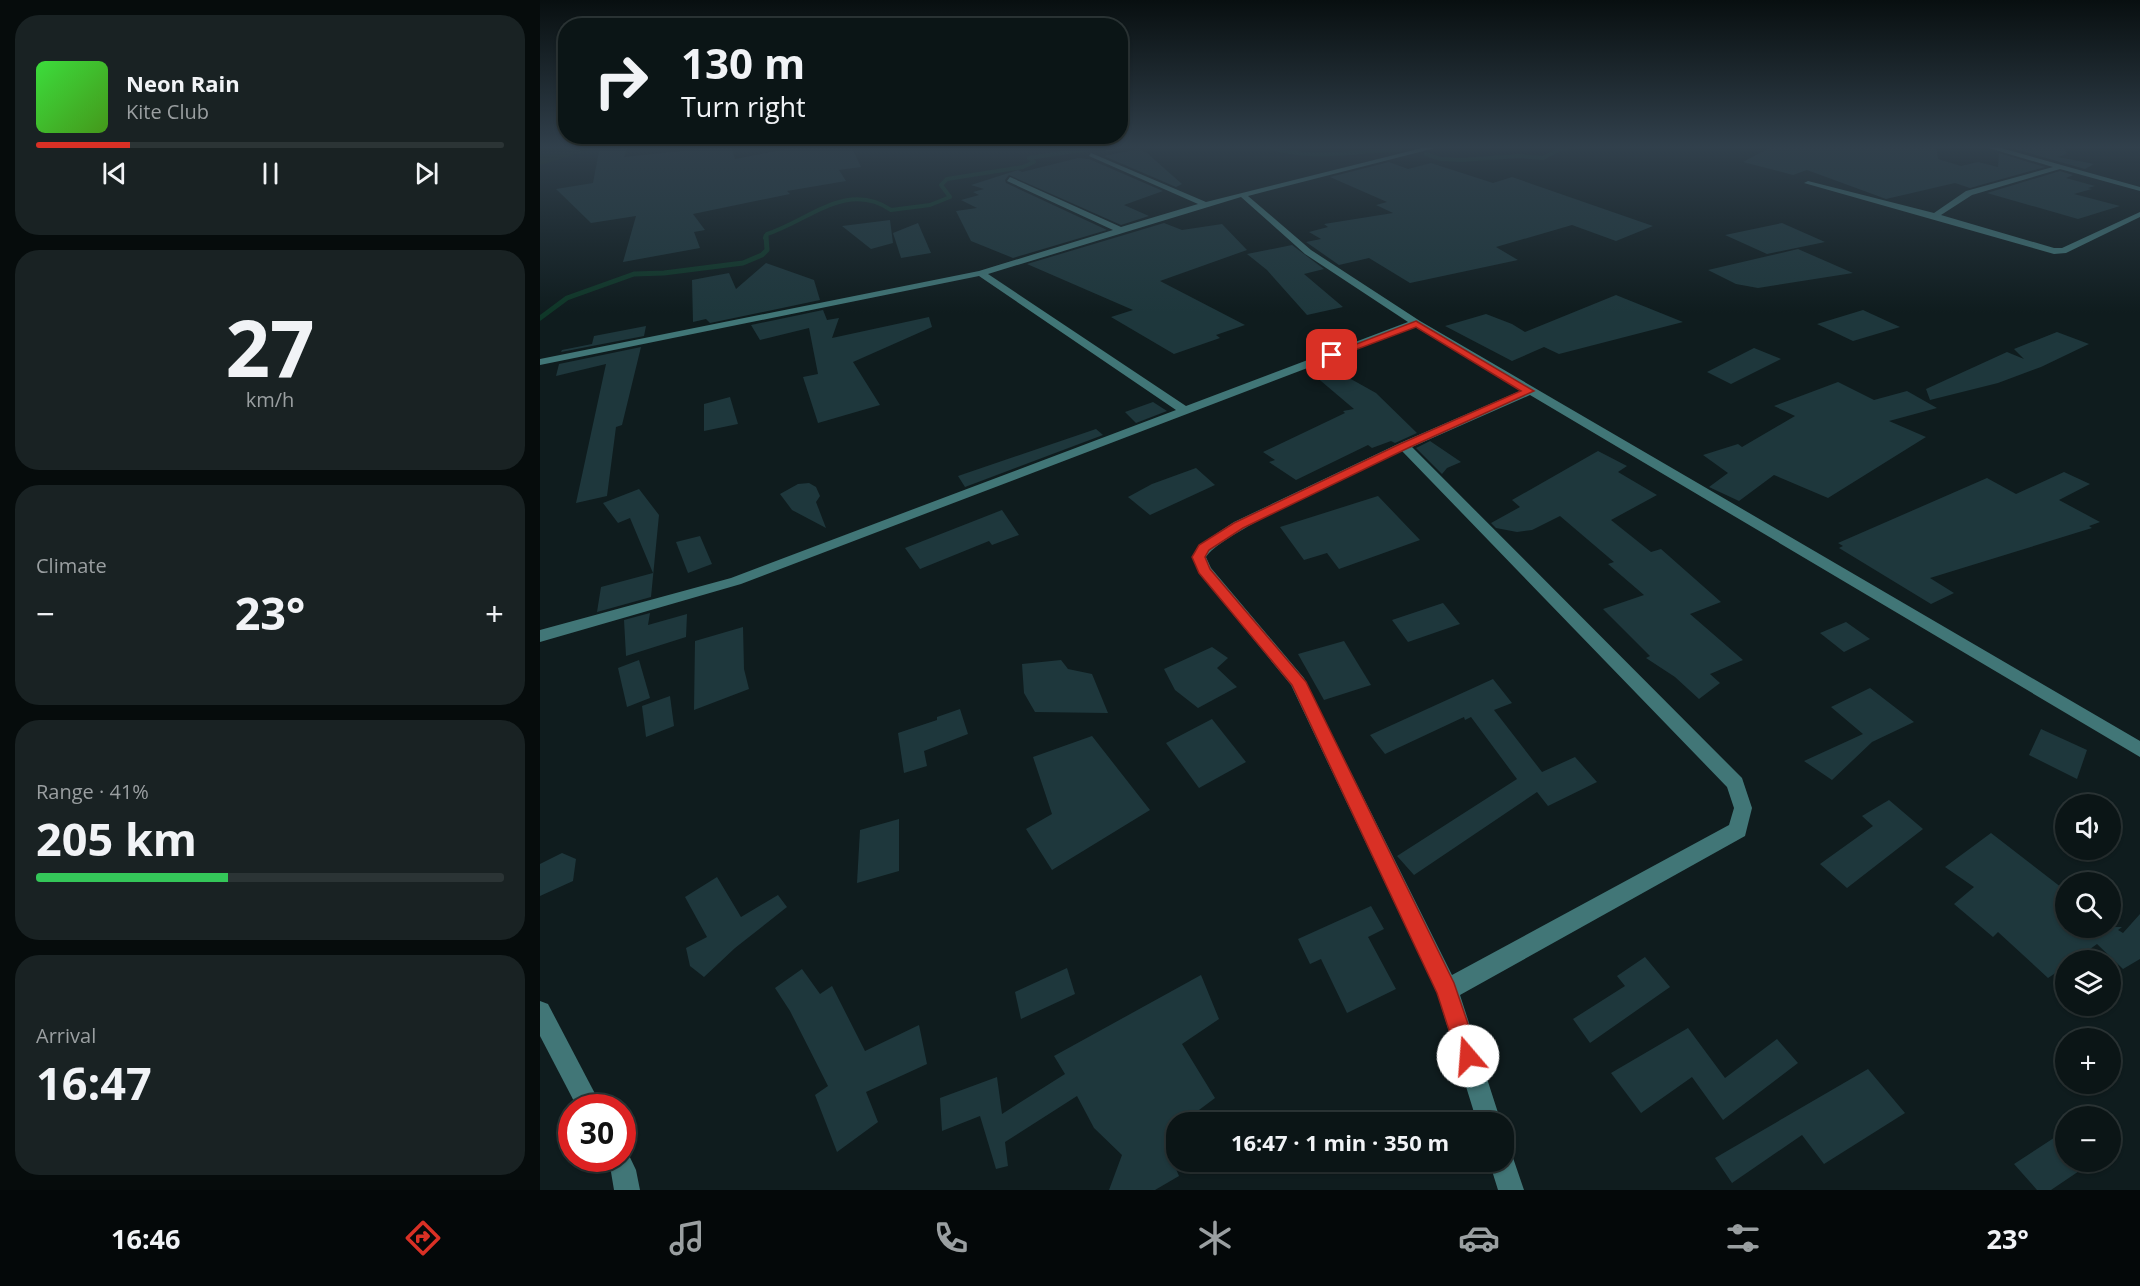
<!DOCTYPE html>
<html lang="en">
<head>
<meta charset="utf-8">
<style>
  body { margin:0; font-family:"Open Sans",sans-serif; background:#192223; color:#f1f3f6; height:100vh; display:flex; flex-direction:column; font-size:22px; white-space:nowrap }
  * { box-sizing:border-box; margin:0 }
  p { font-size:20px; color:#9a9fa1 }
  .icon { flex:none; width:33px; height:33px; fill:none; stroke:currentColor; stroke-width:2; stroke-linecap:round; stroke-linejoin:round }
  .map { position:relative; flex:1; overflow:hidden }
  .sheet { display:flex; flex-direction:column; gap:15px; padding:15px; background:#060c0c; width:540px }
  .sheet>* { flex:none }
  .banner { position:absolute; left:18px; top:18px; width:570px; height:126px; border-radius:24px; box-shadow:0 2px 4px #0004,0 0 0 2px #2b3435; background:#0b1516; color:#f1f3f6; overflow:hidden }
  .controls { position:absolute; left:1515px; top:794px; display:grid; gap:12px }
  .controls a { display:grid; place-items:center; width:66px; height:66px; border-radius:50%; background:#0b1516; box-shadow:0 2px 4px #0004,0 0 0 2px #2b3435; font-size:30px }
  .speed { position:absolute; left:18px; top:1094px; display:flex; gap:12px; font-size:30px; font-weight:700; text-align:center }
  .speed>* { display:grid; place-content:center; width:78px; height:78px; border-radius:50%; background:#0b1516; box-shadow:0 2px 4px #0004,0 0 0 2px #2b3435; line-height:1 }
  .speed .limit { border:9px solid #d22; background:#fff; color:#111 }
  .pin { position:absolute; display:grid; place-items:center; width:51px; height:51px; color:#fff; margin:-26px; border-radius:12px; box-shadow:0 3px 9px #0006 }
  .me { position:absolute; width:66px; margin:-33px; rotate:342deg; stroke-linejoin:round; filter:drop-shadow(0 0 4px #0008) }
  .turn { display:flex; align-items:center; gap:21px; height:126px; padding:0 24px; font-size:27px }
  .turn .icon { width:78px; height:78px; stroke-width:2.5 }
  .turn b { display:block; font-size:42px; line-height:51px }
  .big { font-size:45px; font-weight:700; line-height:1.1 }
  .sheet .card { flex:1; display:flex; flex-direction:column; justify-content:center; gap:9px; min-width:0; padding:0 21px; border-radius:24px; background:#192223 }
  .sheet .dial { align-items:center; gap:0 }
  .dial b { font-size:78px; line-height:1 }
  .song { display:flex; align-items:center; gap:18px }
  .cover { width:72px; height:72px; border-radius:9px; background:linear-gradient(135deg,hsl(120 70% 55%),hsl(100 70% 35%)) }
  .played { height:6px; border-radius:3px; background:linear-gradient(90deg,#d93025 20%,#2b3435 20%) }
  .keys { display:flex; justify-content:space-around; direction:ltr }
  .heat { display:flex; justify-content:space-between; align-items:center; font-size:33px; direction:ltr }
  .charge { height:9px; border-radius:4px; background:linear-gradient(90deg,#34c759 41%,#2b3435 0) }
  .trip { position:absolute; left:626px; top:1112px; width:348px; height:60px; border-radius:24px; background:#0b1516; box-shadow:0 2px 4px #0004,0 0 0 2px #2b3435; font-weight:700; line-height:60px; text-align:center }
  .menu { display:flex; height:96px; justify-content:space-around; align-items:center; background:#040809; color:#9a9fa1 }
  .menu .icon { width:42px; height:42px }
  .menu .current { color:#d93025 }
  .menu b { font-size:27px; color:#f1f3f6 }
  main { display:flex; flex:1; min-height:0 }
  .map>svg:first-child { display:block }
  .green { fill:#142713 }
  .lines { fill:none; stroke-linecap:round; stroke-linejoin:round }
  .stream-far1 { stroke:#0f3728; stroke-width:4 }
  .stream { stroke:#0f3728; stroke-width:5 }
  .building { fill:#1e373c }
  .minor { fill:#417677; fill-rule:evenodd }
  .route { fill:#d93025; stroke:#8d1f18; stroke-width:1.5 }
</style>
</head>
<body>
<main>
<section class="sheet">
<div class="card">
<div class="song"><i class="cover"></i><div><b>Neon Rain</b><p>Kite Club</p></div></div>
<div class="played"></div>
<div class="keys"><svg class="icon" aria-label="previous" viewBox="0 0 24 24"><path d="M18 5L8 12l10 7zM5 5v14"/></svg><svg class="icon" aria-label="pause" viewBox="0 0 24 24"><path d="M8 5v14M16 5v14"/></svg><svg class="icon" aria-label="next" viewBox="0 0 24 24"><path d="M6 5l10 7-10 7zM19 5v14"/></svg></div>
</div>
<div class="card dial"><b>27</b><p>km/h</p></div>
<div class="card"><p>Climate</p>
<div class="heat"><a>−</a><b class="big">23°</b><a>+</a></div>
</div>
<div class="card"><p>Range · 41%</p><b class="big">205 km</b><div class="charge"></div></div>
<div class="card"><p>Arrival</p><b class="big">16:47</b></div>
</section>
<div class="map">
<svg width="1600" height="1190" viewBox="0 0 1600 1190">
  <rect width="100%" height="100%" fill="#0f1c1e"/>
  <!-- green -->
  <path class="green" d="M0 146H72L58 148 0 165Z"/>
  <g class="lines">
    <!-- stream-far1 -->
    <g class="stream-far1">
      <path d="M726 146C771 162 815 150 861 150"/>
      <path d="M886 154 900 159 922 160 979 156 1003 158 1022 148 1043 146"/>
      <path d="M225 238 227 234C268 221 307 180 351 210L390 205 410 197 401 185 407 179 483 167 494 162 489 158 568 146"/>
    </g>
    <!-- stream -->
    <path class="stream" d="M0 318 27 298 94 274 124 273 203 263 222 255 227 250 226 236"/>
  </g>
  <!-- building -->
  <g class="building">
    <path d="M191 146 195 159 263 146H311L321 167 299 170 306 181 247 191 250 194 153 214 165 230 154 232 160 248 83 262 96 216 51 223 16 189 53 183 59 151 87 148 84 157Z"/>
    <path d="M1233 146H1396L1398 159 1421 166 1438 162 1458 167 1459 153 1505 167 1430 188 1415 183 1346 199 1267 170 1253 175 1203 162Z"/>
    <path d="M1464 146H1525L1526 154 1518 157 1554 164 1545 169Z"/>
    <path d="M599 149 607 153 642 184 636 187 564 156Z"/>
    <path d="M538 158 549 159 623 191 584 205 609 216 581 225 469 175 465 180 466 183 567 230 473 258 431 241 416 211 437 208 421 200 439 195 433 192 444 189 431 185 478 170 482 172Z"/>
    <path d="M849 162 868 169 891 163 953 183 972 177 1113 226 1076 241 1032 225 956 247 978 260 870 283 829 258 799 265 766 242 781 239 769 232 788 227 784 224 853 213 836 205 847 202 790 177Z"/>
    <path d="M1520 171 1533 175 1526 178 1555 186 1548 188 1552 189 1534 194 1580 206 1538 219 1447 193Z"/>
    <path d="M350 220 353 243 331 249 302 226Z"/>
    <path d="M378 223 391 253 361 258 353 233Z"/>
    <path d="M624 223 642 230 682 224 707 250 620 281 705 325 676 335 680 338 634 354 571 317 593 310 487 264Z"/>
    <path d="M1242 223 1285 242 1227 254 1185 235Z"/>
    <path d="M752 245 784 269 764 274 803 307 767 315 727 270 707 254Z"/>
    <path d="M1258 249 1313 273 1218 288 1196 284 1168 270Z"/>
    <path d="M226 263 274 280 280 300 170 323 166 319 153 322 152 280 189 273 196 289Z"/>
    <path d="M1076 295 1143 322 1019 354 1004 347 972 361 905 326 946 314 972 324 985 332Z"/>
    <path d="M283 310 287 320 299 318 292 338 389 317 392 327 313 362 340 405 278 423 263 377 278 374 269 328 220 340 211 325Z"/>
    <path d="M1323 310 1360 327 1313 341 1277 324Z"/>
    <path d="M106 326 104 336 21 352 22 350 52 344 54 336Z"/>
    <path d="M1517 332 1549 344 1501 367 1458 383 1390 400 1386 389 1467 352 1484 359 1474 349Z"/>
    <path d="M101 347 82 425 76 427 67 496 36 503 66 364 16 376 19 364Z"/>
    <path d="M1214 348 1241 359 1191 384 1167 372Z"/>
    <path d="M784 364 836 393 877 433 855 443 851 441 832 448 828 445 756 480 729 462 735 460 723 452 805 413 803 411 814 409 768 370Z"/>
    <path d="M1298 382 1334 400 1367 391 1397 408 1349 421 1386 437 1288 498 1234 475 1199 501 1169 487 1188 473 1163 455 1198 444 1202 447 1255 416 1234 406Z"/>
    <path d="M190 397 198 424 164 431V404Z"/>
    <path d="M613 402 627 411 596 423 585 412Z"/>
    <path d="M556 429 563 435 425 487 418 476Z"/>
    <path d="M890 441 921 462 907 468 902 474 876 448Z"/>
    <path d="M1058 451 1087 466 1078 472 1117 495 1071 520 1111 552 1121 549 1181 602 1150 614 1203 660 1170 674 1180 683 1159 699 1135 677 1106 658 1110 656 1063 609 1104 595 1068 564 1074 562 1020 516 992 530 977 532 956 528 951 523 980 507 972 500Z"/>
    <path d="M656 468 675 485 610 515 588 497 612 484Z"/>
    <path d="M1524 472 1550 484 1519 500 1560 522 1549 526 1552 528 1390 578 1414 593 1391 604 1299 548 1303 546 1298 543 1447 478 1476 494Z"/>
    <path d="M269 483 276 487 280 496 276 502 286 528 252 510 240 494 258 484Z"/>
    <path d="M99 489 119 515 111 597 57 612 61 587 113 573 90 518 78 523 63 503Z"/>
    <path d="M838 496 880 540 799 569 787 553 764 560 740 527Z"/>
    <path d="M462 510 479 535 452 545 449 541 380 569 365 548Z"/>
    <path d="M160 536 172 564 148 573 136 542Z"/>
    <path d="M903 603 920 624 868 642 852 620Z"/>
    <path d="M110 613 108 625 147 614 146 637 86 656 84 620Z"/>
    <path d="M1306 622 1330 639 1304 652 1280 633Z"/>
    <path d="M203 627 204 669 209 689 154 710 155 641Z"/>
    <path d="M804 641 831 685 784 700 758 654Z"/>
    <path d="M672 647 688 658 677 668 697 687 658 708 635 690 624 669Z"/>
    <path d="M99 660 110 698 87 707 78 668Z"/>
    <path d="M521 660 528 669 552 674 568 713 495 712 484 693 482 664Z"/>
    <path d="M953 679 972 703 954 710 1002 772 1035 757 1057 782 1008 806 997 792 874 875 857 856 977 779 931 717 925 720 924 717 845 754 830 735Z"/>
    <path d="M1330 688 1374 722 1332 742 1292 780 1264 761 1323 734 1291 707Z"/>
    <path d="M130 696 134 726 106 737 102 706Z"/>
    <path d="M420 709 428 734 384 751 387 766 364 773 358 733 397 720V717Z"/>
    <path d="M672 719 706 762 659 788 626 743Z"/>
    <path d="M1501 729 1547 750 1537 779 1489 755Z"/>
    <path d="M552 736 610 810 512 870 486 829 512 814 493 757Z"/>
    <path d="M1349 800 1383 829 1307 888 1280 864 1333 826 1322 816Z"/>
    <path d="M359 819V871L317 883 320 830Z"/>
    <path d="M1451 833 1526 891V927H1570V923L1575 927H1582L1578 930 1583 933 1600 914V959L1583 969 1557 944 1535 960H1526V966L1508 978 1458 932 1453 937 1414 904 1434 887 1405 867Z"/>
    <path d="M22 853 36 859 33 881 0 896V864Z"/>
    <path d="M177 877 201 917 238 895 247 907 195 948 164 977 150 966 146 948 167 937 145 897Z"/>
    <path d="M831 906 844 929 828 937 856 989 807 1013 781 959 770 964 758 939Z"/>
    <path d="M1105 957 1130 987 1050 1043 1033 1019 1085 986 1077 976Z"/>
    <path d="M527 968 535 994 481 1019 475 992Z"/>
    <path d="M262 969 280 994 292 986 325 1051 379 1025 387 1064 326 1092 338 1122 297 1152 275 1095 288 1086 250 1011 235 988Z"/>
    <path d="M661 975 679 1019 642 1044 675 1098 643 1122H636V1169L639 1176 615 1190H569L582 1155 554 1128 537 1096 465 1142 468 1166 456 1169 440 1116 402 1131 400 1098 457 1077 462 1114 525 1074 514 1056Z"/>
    <path d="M1148 1028 1185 1078 1237 1039 1258 1063 1183 1120 1152 1077 1101 1113 1071 1073Z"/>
    <path d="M1328 1069 1365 1113 1284 1164 1262 1135 1192 1183 1175 1158Z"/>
    <path d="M1526 1130V1161H1554L1511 1190H1497L1474 1164Z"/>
  </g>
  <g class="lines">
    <!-- minor -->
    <g class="minor">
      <path d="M890 146H903L708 196 771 250 880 321 1600 741V757L990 395 872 447 1202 778 1212 808 1205 836 920 995 961 1122H937L897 993 751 685 659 573 652 557 659 545 694 522 860 443 982 390 875 327 201 584 0 642V630L191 578 636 410 439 276 0 365V359L439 271 573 230 467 181 470 177 581 227 658 204 549 156 551 153 666 202ZM701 197 765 254 868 322 646 406 448 274ZM862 451 1187 787 1194 808 1189 825 912 975 764 678 671 568 666 557C680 532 828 468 862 451Z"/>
      <path d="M1442 146H1454L1600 187V191L1520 169 1432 195 1401 215 1514 248H1522L1600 212V217L1526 253 1514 254 1264 183 1268 181 1394 213 1426 191 1513 167Z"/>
      <path d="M0 1001 8 1004 62 1107H37L0 1036Z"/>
      <path d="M82 1148 86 1149 96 1170 100 1190H74L71 1172 64 1158H82Z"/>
      <path d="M963 1149 971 1152 984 1190H958L949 1161H963Z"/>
    </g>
  </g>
  <!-- sky -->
  <linearGradient id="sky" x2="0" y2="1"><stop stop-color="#080f10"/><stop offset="0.47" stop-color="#31404c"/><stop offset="1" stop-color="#31404c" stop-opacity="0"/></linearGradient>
  <rect width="1600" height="313" fill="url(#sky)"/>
  <!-- route -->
  <path class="route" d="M876 321 994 391 868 448 703 528 669 550 665 557 670 569 766 682 914 983 939 1056 936 1064 928 1067 920 1064 897 993 752 685 659 573 652 557 659 545 694 523 860 444 981 391 876 327 796 357 788 355Z"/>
</svg>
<div class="controls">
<a><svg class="icon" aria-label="sound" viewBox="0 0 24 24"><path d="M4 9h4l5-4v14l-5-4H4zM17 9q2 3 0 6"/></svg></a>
<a><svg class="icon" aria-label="search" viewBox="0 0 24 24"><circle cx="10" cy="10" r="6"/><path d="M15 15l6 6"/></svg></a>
<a><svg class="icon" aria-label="layers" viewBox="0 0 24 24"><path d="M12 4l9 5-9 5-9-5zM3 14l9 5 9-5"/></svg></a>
<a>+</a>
<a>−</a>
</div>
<div class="speed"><div class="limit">30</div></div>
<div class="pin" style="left:792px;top:355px;background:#d93025"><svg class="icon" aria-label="arrive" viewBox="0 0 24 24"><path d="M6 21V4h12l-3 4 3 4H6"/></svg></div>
<svg class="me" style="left:928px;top:1056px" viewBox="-20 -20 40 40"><circle r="19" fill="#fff"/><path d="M0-13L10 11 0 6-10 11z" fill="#d93025"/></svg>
<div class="trip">16:47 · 1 min · 350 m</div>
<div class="banner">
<div class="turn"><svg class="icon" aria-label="right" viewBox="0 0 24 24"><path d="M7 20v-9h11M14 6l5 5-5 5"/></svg><div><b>130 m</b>Turn right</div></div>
</div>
</div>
</main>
<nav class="menu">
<b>16:46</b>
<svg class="icon current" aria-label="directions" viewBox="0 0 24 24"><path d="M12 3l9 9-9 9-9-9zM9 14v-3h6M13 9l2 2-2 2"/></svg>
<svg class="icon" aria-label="music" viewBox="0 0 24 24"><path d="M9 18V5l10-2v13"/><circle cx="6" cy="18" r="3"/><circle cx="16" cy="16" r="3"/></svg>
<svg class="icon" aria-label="phone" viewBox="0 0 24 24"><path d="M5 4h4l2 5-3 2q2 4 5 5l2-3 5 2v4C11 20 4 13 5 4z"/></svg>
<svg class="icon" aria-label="climate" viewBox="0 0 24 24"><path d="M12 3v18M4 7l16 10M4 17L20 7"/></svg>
<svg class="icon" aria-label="car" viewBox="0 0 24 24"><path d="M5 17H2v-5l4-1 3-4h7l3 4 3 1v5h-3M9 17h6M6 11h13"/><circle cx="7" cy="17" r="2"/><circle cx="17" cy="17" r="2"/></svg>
<svg class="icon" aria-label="filters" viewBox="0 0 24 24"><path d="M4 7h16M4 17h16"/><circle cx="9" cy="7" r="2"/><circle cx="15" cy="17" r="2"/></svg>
<b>23°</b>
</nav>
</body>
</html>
